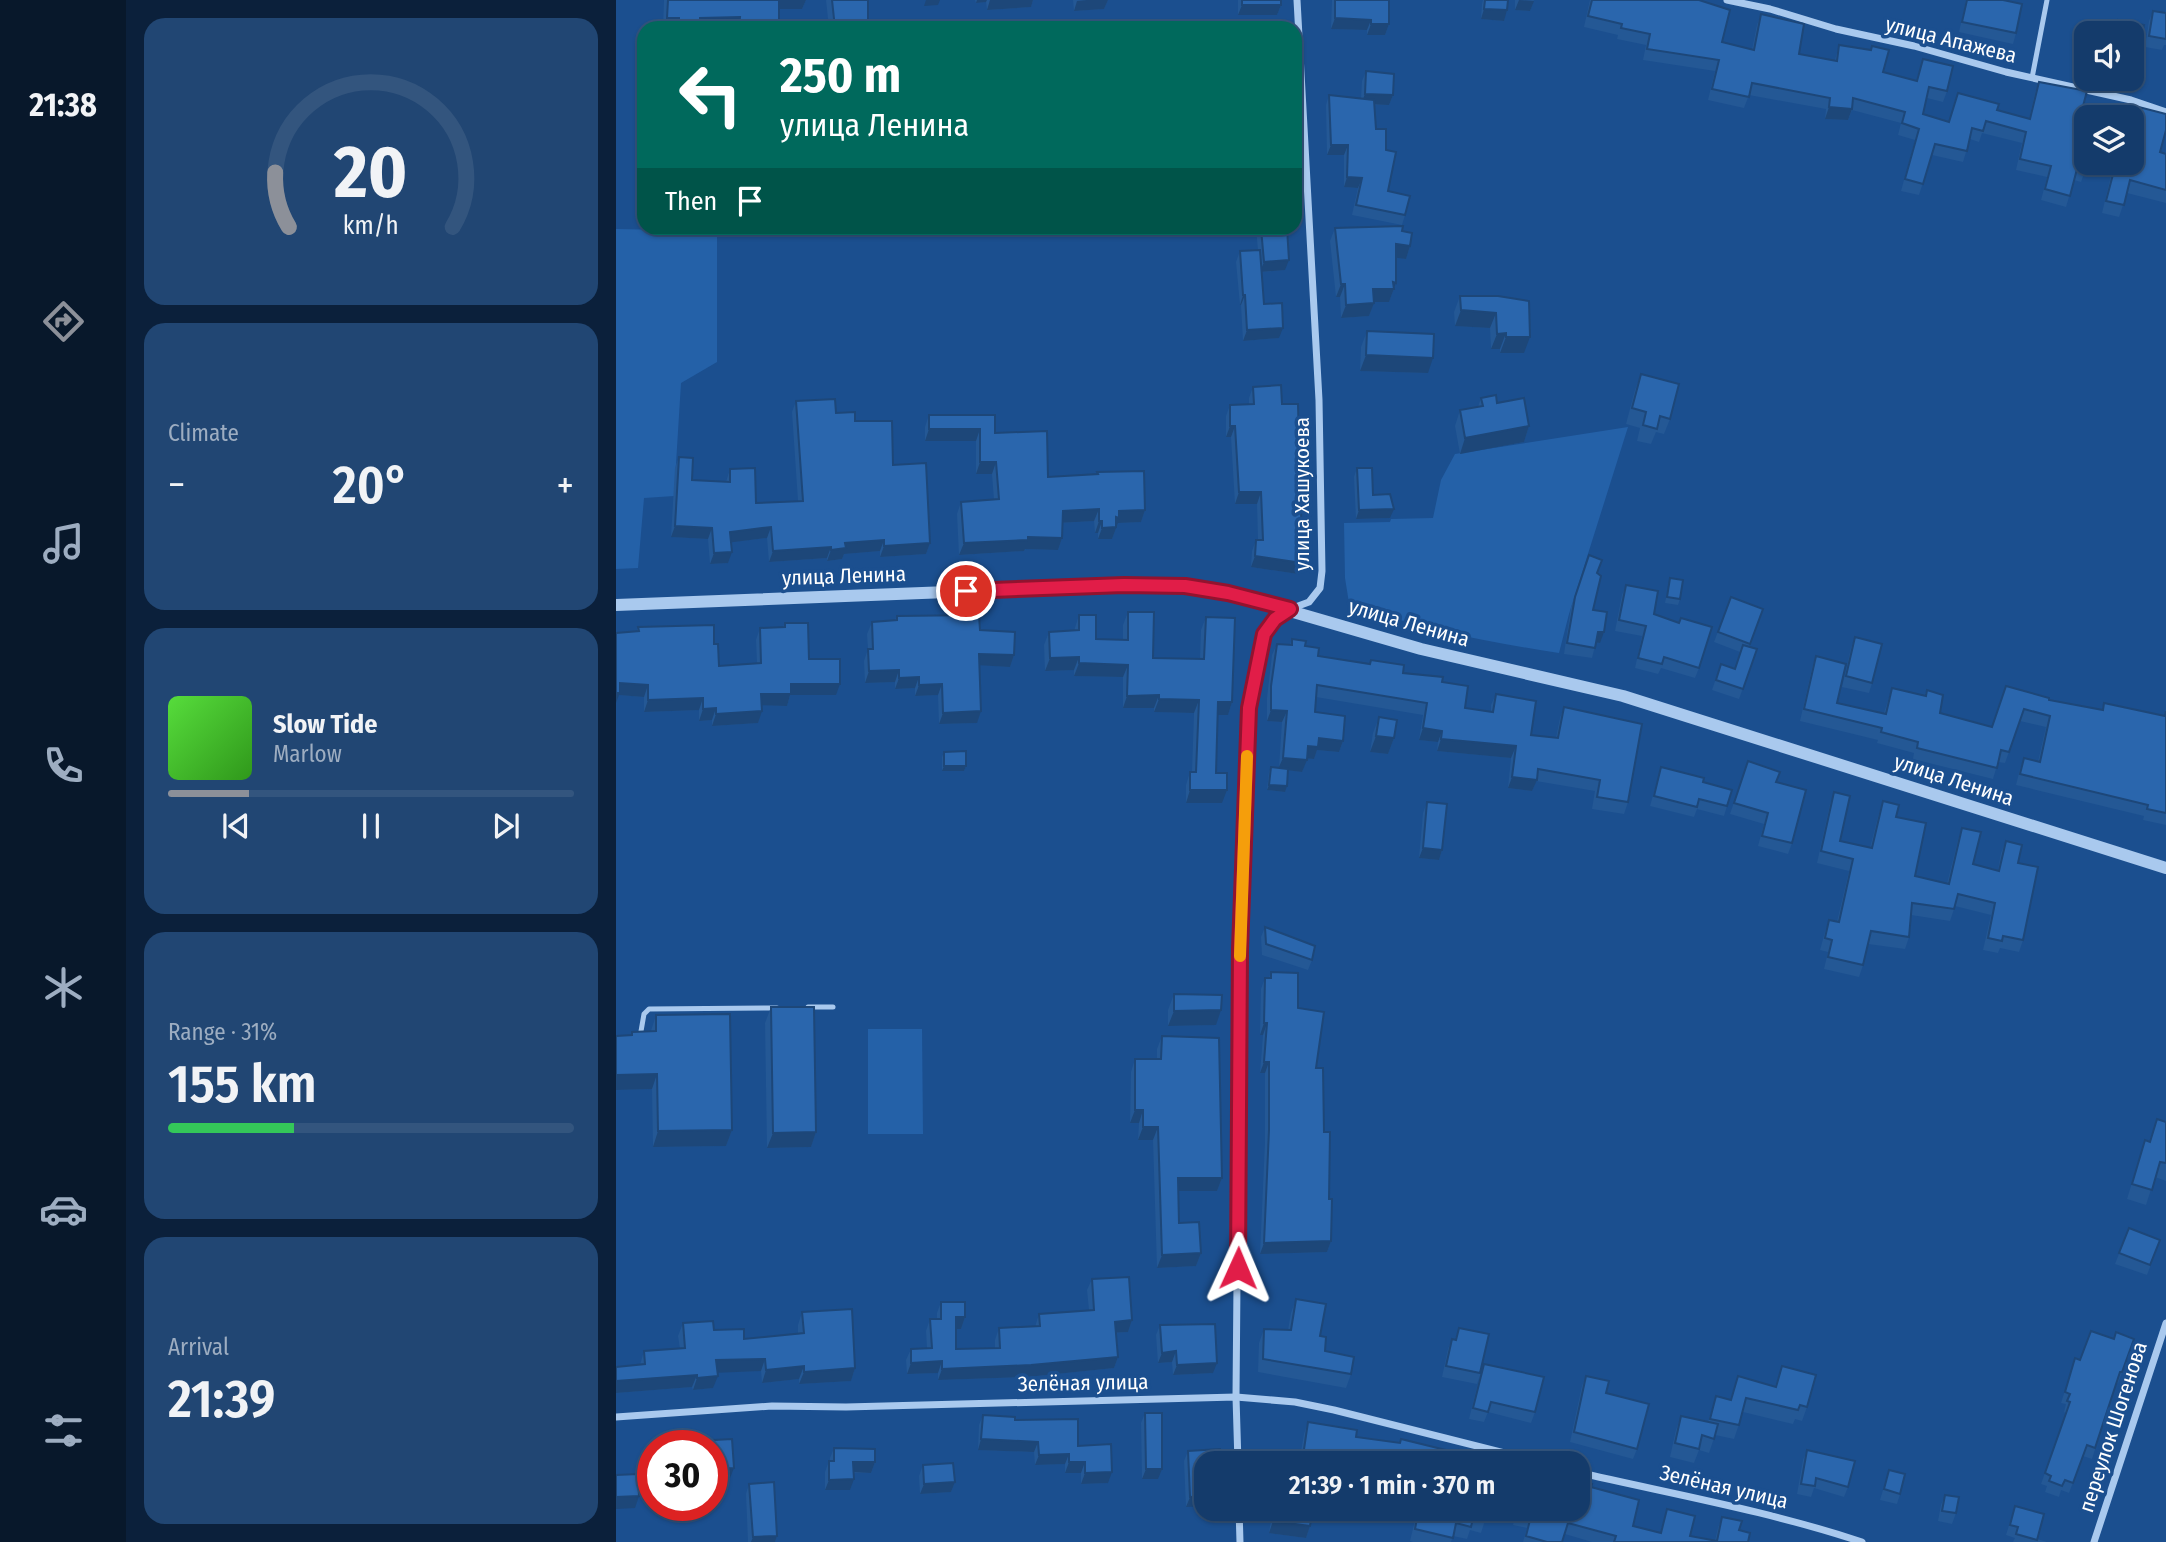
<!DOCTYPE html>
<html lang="en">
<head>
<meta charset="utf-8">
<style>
  body { margin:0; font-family:"Fira Sans Condensed",sans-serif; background:#214673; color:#f1f3f6; height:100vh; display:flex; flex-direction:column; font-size:26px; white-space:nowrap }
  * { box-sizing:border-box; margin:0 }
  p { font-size:23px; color:#9dadc1 }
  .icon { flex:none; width:38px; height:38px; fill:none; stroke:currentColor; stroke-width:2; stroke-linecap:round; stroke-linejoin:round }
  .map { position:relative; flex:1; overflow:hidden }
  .drawer { display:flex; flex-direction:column; gap:18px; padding:18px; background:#0b203b; width:490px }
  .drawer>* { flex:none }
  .hud { position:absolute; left:21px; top:21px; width:665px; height:214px; border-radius:21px; box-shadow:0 2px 5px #0004,0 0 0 2px #33557e; background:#00695c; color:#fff; overflow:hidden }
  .tools { position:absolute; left:1458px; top:21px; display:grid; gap:14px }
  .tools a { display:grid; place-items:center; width:70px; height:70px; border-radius:14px; background:#143b6b; box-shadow:0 2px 5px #0004,0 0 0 2px #33557e; font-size:35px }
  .speed { position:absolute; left:21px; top:1430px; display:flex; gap:14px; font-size:35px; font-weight:700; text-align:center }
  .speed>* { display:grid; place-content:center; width:91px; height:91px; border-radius:50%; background:#143b6b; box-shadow:0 2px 5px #0004,0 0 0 2px #33557e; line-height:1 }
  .speed .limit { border:10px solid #d22; background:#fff; color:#111 }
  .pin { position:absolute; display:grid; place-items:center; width:60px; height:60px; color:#fff; margin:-30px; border:4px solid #fff; border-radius:50%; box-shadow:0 2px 7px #0007 }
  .me { position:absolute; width:77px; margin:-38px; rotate:1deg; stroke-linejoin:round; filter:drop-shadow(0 0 5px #0008) }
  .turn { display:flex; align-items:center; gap:24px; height:147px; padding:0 28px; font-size:32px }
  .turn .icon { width:91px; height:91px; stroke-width:2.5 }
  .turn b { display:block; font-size:49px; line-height:60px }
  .then { display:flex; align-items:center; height:66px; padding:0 28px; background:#0003; gap:14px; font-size:26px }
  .big { font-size:52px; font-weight:600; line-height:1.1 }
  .drawer .widget { flex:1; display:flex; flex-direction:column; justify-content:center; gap:10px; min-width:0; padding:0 24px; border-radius:21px; background:#214673 }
  .drawer .dial { align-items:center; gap:0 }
  .dial svg { height:182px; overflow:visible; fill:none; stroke:#33557e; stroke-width:7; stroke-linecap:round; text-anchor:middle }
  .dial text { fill:#f1f3f6; stroke:none }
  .song { display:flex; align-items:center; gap:21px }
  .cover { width:84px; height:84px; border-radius:10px; background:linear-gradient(135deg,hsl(110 70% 55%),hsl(110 70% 35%)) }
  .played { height:7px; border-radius:4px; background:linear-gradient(90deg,#8c9099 20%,#33557e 20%) }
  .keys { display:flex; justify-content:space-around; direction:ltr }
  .heat { display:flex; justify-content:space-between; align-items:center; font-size:38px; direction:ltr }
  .charge { height:10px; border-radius:5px; background:linear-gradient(90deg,#34c759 31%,#33557e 0) }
  .trip { position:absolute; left:578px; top:1451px; width:396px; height:70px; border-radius:21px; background:#143b6b; box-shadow:0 2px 5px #0004,0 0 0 2px #33557e; font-weight:600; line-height:70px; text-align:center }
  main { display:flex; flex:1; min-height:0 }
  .tab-bar { display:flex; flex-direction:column; width:126px; justify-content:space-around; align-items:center; background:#08182b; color:#9dadc1 }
  .tab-bar .icon { width:49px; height:49px }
  .tab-bar .on { color:#8c9099 }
  .tab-bar b { font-size:32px; color:#f1f3f6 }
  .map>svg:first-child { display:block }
  .green { fill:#2461a8 }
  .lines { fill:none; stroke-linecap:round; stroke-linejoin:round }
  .service { stroke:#a9c9ee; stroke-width:5 }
  .minor { stroke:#a9c9ee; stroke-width:7 }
  .tertiary { stroke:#a9c9ee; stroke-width:12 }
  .wall { fill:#245895 }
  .shaded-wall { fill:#1d4779 }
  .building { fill:#2a66ad; stroke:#1d4779; stroke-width:2 }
  .route-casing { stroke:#92132f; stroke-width:18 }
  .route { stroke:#e11d48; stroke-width:12 }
  .slow { stroke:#f59e0b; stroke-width:12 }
  .labels { text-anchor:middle; stroke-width:7; stroke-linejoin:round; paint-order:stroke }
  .street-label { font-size:21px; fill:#fff; stroke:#1b4f8f }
</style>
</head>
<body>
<main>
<nav class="tab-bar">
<b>21:38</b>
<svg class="icon on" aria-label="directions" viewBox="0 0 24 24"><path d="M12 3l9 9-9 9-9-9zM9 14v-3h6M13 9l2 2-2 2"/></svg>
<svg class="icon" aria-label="music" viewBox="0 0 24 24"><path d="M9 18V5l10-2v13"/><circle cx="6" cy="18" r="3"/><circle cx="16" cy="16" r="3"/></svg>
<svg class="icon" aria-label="phone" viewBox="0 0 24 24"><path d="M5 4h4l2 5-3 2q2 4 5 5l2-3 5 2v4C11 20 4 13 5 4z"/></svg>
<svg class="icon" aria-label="climate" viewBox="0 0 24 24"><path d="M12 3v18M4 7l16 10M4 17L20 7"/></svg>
<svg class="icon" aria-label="car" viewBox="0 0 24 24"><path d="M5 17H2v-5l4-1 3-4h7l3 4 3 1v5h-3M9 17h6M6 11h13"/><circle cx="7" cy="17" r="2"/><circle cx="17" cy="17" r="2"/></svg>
<svg class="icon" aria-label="filters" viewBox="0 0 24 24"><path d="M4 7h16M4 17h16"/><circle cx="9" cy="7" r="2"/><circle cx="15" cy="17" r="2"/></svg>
</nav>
<section class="drawer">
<div class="widget dial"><svg viewBox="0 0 100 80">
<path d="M14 69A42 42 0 1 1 86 69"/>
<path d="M14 69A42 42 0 0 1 8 45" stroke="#8c9099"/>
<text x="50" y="56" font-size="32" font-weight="700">20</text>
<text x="50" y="72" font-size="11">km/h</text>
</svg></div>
<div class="widget"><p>Climate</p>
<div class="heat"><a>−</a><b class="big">20°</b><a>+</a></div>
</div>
<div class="widget">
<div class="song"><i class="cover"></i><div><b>Slow Tide</b><p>Marlow</p></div></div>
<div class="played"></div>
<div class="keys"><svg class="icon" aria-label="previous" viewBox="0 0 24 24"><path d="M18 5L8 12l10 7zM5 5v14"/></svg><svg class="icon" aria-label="pause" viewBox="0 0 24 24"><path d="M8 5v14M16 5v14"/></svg><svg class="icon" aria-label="next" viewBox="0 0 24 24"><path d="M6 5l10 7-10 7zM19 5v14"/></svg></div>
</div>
<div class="widget"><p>Range · 31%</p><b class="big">155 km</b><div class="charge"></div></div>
<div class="widget"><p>Arrival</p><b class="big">21:39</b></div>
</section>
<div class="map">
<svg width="1550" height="1542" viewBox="0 0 1550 1542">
  <rect width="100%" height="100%" fill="#1b4f8f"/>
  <!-- green -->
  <g class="green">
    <path d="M0 229 101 231V362L65 383 58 496 28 498 22 568 0 569Z"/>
    <path d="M1012 427 953 614 943 653C872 642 801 629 733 603L729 578 728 523 774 522 775 519 817 518 825 480 839 454Z"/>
    <path d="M252 1029H306L307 1134H252Z"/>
  </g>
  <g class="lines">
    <!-- service -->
    <g class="service">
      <path d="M1416 78 1431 0"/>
      <path d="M192 1007H217"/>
      <path d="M24 1037 28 1014 33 1009 161 1008"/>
    </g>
    <!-- minor -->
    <g class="minor">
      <path d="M1111 0 1154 9 1220 29 1298 46 1390 72 1515 100 1550 112"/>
      <path d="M0 1417 156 1406 230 1407 620 1397 679 1402 718 1410 928 1463"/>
      <path d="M622 1463 620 1397 623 1055 625 923 633 708 648 634 659 619 674 609 693 602 704 588 706 571 703 400 681 0"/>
      <path d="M961 1472C1056 1494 1153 1511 1246 1542"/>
      <path d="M623 1508 624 1542"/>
      <path d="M1478 1542 1550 1323"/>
    </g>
    <!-- tertiary -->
    <path class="tertiary" d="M0 605 508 585 569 586 612 593 805 649 1007 696 1550 868"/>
  </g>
  <!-- wall -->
  <g class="wall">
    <path d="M48 0H190L186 9H163V28H47Z"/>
    <path d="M210 0H252V28H213Z"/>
    <path d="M359 0H417L415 7 371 10 370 2 360 3Z"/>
    <path d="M457 0H492L488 9 458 11Z"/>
    <path d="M622 0H665V5L661 15H622Z"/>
    <path d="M716 0H773V24L769 35H751V30L715 29Z"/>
    <path d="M867 0H892L888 21 865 19 866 4Z"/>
    <path d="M899 0H918L914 11 899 10Z"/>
    <path d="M974 0H1083L1106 42 1136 50 1141 25 1145 14 1183 54 1219 60 1223 45 1267 72 1300 81 1307 59 1331 91 1327 102 1311 98 1307 114 1332 121 1381 110 1413 119 1419 93 1423 82 1463 121 1468 132 1469 171 1465 182 1458 180 1450 207 1425 200 1431 177 1400 170 1406 143 1366 133 1363 142 1354 139 1347 162 1316 155 1303 195 1285 191 1299 140 1282 135 1285 123 1236 110 1232 120 1209 119 1210 109 1133 95 1128 108 1092 100 1099 71 1027 60 1030 45 1001 39 1002 35 968 27Z"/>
    <path d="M1350 0H1387L1400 33 1397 44 1343 32Z"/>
    <path d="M1537 11 1550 13V45H1548L1546 50 1529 47 1533 21Z"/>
    <path d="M1502 20 1528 25 1521 58 1517 69 1516 68V33H1497Z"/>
    <path d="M750 71 777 95 773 105H759L760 129 772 191 789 215 786 225 736 215 742 188 728 187V155H711L710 105 713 95 745 99 746 81Z"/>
    <path d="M1515 105 1544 152 1550 154V203L1511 193 1503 217 1486 213 1498 163H1516V117H1510Z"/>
    <path d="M640 228H671L669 270 646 272 648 304 663 338 627 341 625 305H624L620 262 624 251 642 250Z"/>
    <path d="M719 228 786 231 794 246 790 259 780 257V283L773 302H758L753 316 725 318 724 297H720L714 241Z"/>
    <path d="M844 296H882L908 353H884V349H875L874 328 839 326 838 312Z"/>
    <path d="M751 331 812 373 744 371 745 347Z"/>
    <path d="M1025 374 1054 419 1048 434 1040 432 1035 444 1021 441 1024 428 1010 424 1019 390Z"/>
    <path d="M637 387 666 404 684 479 687 507 685 513 682 574 635 567 636 551 640 540H642L641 504H619L615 437H610V416L614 405 633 404V398Z"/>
    <path d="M865 398 881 403 913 426 908 442 844 454 839 426 844 410 862 407Z"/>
    <path d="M180 401 220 413 239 421 277 465 314 543 310 554 264 557V551L228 554 226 559 211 561V558L153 562 151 538 115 542 112 563 94 564 92 539 55 537 59 468 63 457 76 480 110 482 114 469 140 503 182 501 176 412Z"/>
    <path d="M313 415 379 433 432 477 481 474V472L529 510 525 522 502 523 496 539H482V533H479L478 521 446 523V538L442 550 409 549 408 551 343 555 341 514 345 502 378 500 376 474H360V441H309V427Z"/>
    <path d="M741 468 757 495 774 518 740 519 738 477Z"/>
    <path d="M973 555 981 573 977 610 984 643 980 642 976 658 948 654 955 607Z"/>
    <path d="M1054 578 1064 599 1062 605 1049 603Z"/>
    <path d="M1010 585 1038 614 1083 668 1079 678 1045 668 1042 674 1019 668 1026 636 999 631 1006 595Z"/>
    <path d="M1115 597 1147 609 1133 646 1141 649 1123 699 1096 690 1105 664 1119 668 1124 652 1098 642Z"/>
    <path d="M512 612 537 658 584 659 585 630 590 617 616 702 612 715H602L600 773 606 803H570V785L574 772H576L578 713 538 712V708H507V677L458 676V670L429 671 428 645 433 632 458 631 463 615 480 639 507 640V625Z"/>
    <path d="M281 616 364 630 398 655 394 667 363 665 361 723 323 724 322 695 299 696V688L279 689V682L249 683 248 661 252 649 251 634 256 622 279 620Z"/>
    <path d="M169 623 193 659 220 695H174L171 706 146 705 142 723 96 726V720L83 721V710L28 712V697L3 695 22 627 98 644 103 666 141 663 140 640 144 628 167 627Z"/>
    <path d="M1239 637 1256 683 1253 693 1226 687 1235 648Z"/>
    <path d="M676 639 689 646 702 656 753 664 755 660 787 673 826 682 849 708 875 712V705L880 694 915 735 940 738 944 718 948 707 1012 802 1008 814 976 809 979 791 920 781 916 791 892 788 895 758 821 751 822 742 803 740 807 715 700 697 699 712 727 741 723 752 701 750 698 759 691 758 686 772 672 770 669 792 651 790 653 772 655 767 663 768 666 722 651 721V698L656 655 661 644 674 645Z"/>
    <path d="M1200 656 1221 703 1268 713 1276 688 1308 696 1311 690 1324 713 1376 727 1390 686 1433 700 1486 710 1488 703 1548 715 1550 709V825L1527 820 1528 816 1400 785 1404 769 1408 758 1422 762 1430 727 1404 721 1389 763 1382 762 1377 779 1297 759 1298 753 1261 743 1262 740 1184 721 1196 668Z"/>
    <path d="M763 717 778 738 772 754 754 752 757 733Z"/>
    <path d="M328 752 350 766 348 771H326V757Z"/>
    <path d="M1132 761 1176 843 1172 854 1142 846 1148 824 1114 814Z"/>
    <path d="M1045 767 1087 782 1111 806 1108 816 1081 809 1078 817 1034 806Z"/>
    <path d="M1218 792 1224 841 1254 848 1263 813 1267 801 1280 817 1299 876 1331 884 1342 840 1346 828 1357 864 1382 870 1385 853 1390 841 1402 863 1407 940 1403 952 1384 948 1382 953 1367 950 1375 915 1339 906 1334 921 1295 915 1293 937 1289 949 1252 944 1247 965 1243 977 1208 969 1212 952 1204 950 1209 932 1213 920 1221 922 1233 871 1201 863 1214 804Z"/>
    <path d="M811 802 826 850 823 860 803 858 807 813Z"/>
    <path d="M649 927 696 960 692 970 646 955 645 937Z"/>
    <path d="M655 972 682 1008 700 1068 708 1132 715 1241 711 1252 644 1254 649 1142V1073H644L647 1035H644L645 989 649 978H653Z"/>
    <path d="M558 994 600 1025 552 1026V1010Z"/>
    <path d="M155 1007 200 1132 195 1147 151 1148 149 1023Z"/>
    <path d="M40 1015 116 1130 110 1146 37 1147 36 1089 0 1090V1036L15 1035 16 1032 35 1031Z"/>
    <path d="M546 1036 606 1178 601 1191H562L563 1223 585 1253 580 1266 541 1268 537 1140H522L523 1123H514L515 1072 519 1059H541V1049Z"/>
    <path d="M1541 1119 1550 1122V1181L1539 1177 1530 1205 1511 1199 1529 1140 1533 1142Z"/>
    <path d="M1513 1228 1544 1240 1531 1275 1499 1264Z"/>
    <path d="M476 1279 516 1320 512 1332 500 1333 502 1357 498 1368 411 1377 322 1380V1373L291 1374 290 1360 295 1349 311 1348 310 1331 314 1319H321V1313L325 1302 349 1317 345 1329H340V1349L379 1348V1340L383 1328 419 1327 423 1314 473 1310 471 1290Z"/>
    <path d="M680 1299 704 1336 709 1351 735 1374 730 1388 642 1372 643 1343 648 1329 672 1330 675 1313Z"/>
    <path d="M186 1312 239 1368 235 1381 183 1384V1379L146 1383 145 1371 101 1372 97 1388 77 1390 76 1387 0 1393V1367L24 1365 28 1351 64 1349 62 1336 67 1323 98 1330 128 1339 182 1333V1325Z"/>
    <path d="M544 1325 597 1373 557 1375 556 1362 542 1363 540 1335Z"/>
    <path d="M843 1328 864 1373 868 1364 919 1412 915 1423 872 1412 868 1422 853 1419 864 1375 861 1384 826 1377 832 1349 836 1339H839Z"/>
    <path d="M1498 1339H1518L1502 1383 1500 1382 1476 1459 1467 1456 1453 1493 1445 1490 1443 1497 1429 1492 1431 1486 1425 1484 1450 1413 1448 1412 1450 1404 1445 1403 1456 1369 1464 1360Z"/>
    <path d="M1166 1366 1191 1407 1186 1421 1179 1419 1177 1424 1127 1412 1118 1439 1099 1435 1093 1453 1083 1450 1078 1463 1054 1457 1060 1430 1065 1416 1092 1422 1100 1396 1114 1400 1122 1376 1159 1386Z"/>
    <path d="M970 1376 990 1393 1021 1449 1017 1459 954 1442 966 1386Z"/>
    <path d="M529 1413 542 1479H526L525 1423Z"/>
    <path d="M367 1415 399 1420 462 1446 492 1483 465 1484V1473H449V1464L419 1465 418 1452 362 1450 363 1425Z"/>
    <path d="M692 1422 740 1437 784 1443 785 1439 876 1463H683L688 1434Z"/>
    <path d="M98 1440 114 1478 96 1480V1446Z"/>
    <path d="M218 1448 259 1462 255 1473H238L234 1490H209V1472L213 1461H214V1458Z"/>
    <path d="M604 1449 570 1507 568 1461 572 1451Z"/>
    <path d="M1191 1450 1232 1487 1228 1497 1198 1488 1195 1497 1181 1494 1187 1460Z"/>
    <path d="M307 1465 339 1482 335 1492 304 1494 303 1476Z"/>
    <path d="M1273 1470 1284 1494 1281 1504 1264 1500Z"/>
    <path d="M133 1484 161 1536 159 1542H132L130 1494Z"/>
    <path d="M975 1487 1017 1526 1044 1533 1051 1509 1074 1536 1099 1541 1102 1528 1106 1517 1123 1530 1132 1542H976L949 1534 946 1542H907L911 1528 897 1525 901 1508H961Z"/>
    <path d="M1329 1495 1340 1513 1336 1524 1322 1521 1325 1505Z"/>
    <path d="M1399 1506 1421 1539 1431 1542H1397L1399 1538 1390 1535Z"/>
    <path d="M657 1508H697L694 1526 690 1538 653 1533Z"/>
    <path d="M802 1508H873L865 1533 854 1530 851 1539 837 1536 835 1542H797L794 1541Z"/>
  </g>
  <!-- shaded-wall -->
  <g class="shaded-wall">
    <path d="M163 0H190L186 9H159Z"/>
    <path d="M310 0H324L322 5 308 6Z"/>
    <path d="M361 0H371L370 2 360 3Z"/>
    <path d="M374 0H417L415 7 371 10Z"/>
    <path d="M471 0H492L488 9 458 11 461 1Z"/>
    <path d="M903 0 918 1 914 11 899 10Z"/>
    <path d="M626 5H665L661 15H622Z"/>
    <path d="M868 9 891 10 888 21 865 19Z"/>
    <path d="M124 17 120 28H81L84 18Z"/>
    <path d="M51 18H63L60 28H47Z"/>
    <path d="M719 18 755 20 751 30 715 29Z"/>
    <path d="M755 24H773L769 35H751Z"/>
    <path d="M749 94 777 95 773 105 745 104Z"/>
    <path d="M1213 107 1236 109 1232 120 1209 119Z"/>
    <path d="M715 145H732L728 155H711Z"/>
    <path d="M731 177 746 178 742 188 728 187Z"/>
    <path d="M780 244 794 246 790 259 775 257Z"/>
    <path d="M673 260 669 270 644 272 648 262Z"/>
    <path d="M777 282 780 283 773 302H752L757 289Z"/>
    <path d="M725 284H729L724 297H720Z"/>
    <path d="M627 295H629L625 305H624Z"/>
    <path d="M758 303 753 316 725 318 730 305Z"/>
    <path d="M845 310 880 313 874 328 839 326Z"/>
    <path d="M667 328 663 338 627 341 631 330Z"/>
    <path d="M890 333 884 349H875L881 334Z"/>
    <path d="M890 337H914L908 353H884Z"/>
    <path d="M750 355 817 358 812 373 744 371Z"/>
    <path d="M614 426H619L615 437H610Z"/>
    <path d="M913 426 908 442 844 454 849 438Z"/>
    <path d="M313 429H364L360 441H309Z"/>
    <path d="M364 462H380L376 474H360Z"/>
    <path d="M623 492H645L641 504H619Z"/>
    <path d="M483 509 478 521 442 523 447 511Z"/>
    <path d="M778 509 774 518 740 519 743 510Z"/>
    <path d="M529 510 525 522 502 523 496 539H482L486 528 503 511Z"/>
    <path d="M483 521H486L482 533H479Z"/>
    <path d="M59 526 96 528 92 539 55 537Z"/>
    <path d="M155 527 151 538 110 543 114 532Z"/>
    <path d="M412 537 446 538 442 550 409 549 408 551 343 555 348 543Z"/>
    <path d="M268 540 264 551 228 554 226 559 211 561 215 550 229 543Z"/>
    <path d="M314 543 310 554 264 557 268 546Z"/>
    <path d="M215 547 211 558 153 562 157 551Z"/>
    <path d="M116 552 112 563 94 564 98 553Z"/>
    <path d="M639 556 686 563 682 574 635 567Z"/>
    <path d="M982 632H988L984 643 978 642Z"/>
    <path d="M363 654 398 655 394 667 359 665Z"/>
    <path d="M463 657 458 670 429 671 434 658Z"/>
    <path d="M463 663 512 665 507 677 458 676Z"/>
    <path d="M283 670 279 682 249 683 253 671Z"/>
    <path d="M303 677 299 688 279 689 283 678Z"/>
    <path d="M4 683 32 685 28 697 3 695 0 703V693Z"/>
    <path d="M175 684H224L220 695H174L171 706 141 705 145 694Z"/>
    <path d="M326 684 322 695 299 696 303 685Z"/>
    <path d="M543 695 538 708H507L511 696Z"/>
    <path d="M87 698 83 710 28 712 32 700Z"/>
    <path d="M543 699 583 700 578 713 538 712Z"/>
    <path d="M602 702H616L612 715H598Z"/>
    <path d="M100 708 96 720 83 721 87 709Z"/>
    <path d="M655 710 671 711 666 722 651 721Z"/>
    <path d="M146 711 142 723 96 726 100 714Z"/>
    <path d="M365 711 361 723 323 724 327 713Z"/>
    <path d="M807 728 826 731 822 742 803 740Z"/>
    <path d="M760 736 778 738 772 754 754 752Z"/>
    <path d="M703 738 727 741 723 752 701 750 698 759 688 758 692 746Z"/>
    <path d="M825 739 900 746 895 758 821 751Z"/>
    <path d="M667 758 691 760 686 772 662 769Z"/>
    <path d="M328 766H350L348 771H326Z"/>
    <path d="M896 777 921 780 916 791 892 788Z"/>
    <path d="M653 785 671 786 669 792 651 790Z"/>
    <path d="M574 790H611L606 803H570Z"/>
    <path d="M807 848 826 850 823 860 803 858Z"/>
    <path d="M605 1010 600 1025 552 1026 558 1011Z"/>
    <path d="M648 1023H651L647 1035H644Z"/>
    <path d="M648 1062H653L649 1073H644Z"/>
    <path d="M41 1074 36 1089 0 1090V1075Z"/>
    <path d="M519 1110H527L523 1123H514Z"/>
    <path d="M527 1127H542L537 1140H522Z"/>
    <path d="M116 1130 110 1146 37 1147 42 1131Z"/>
    <path d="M200 1132 195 1147 151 1148 157 1133Z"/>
    <path d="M562 1178H606L601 1191H557Z"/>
    <path d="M715 1241 711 1252 644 1254 648 1243Z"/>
    <path d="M585 1253 580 1266 541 1268 546 1255Z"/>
    <path d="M340 1317H349L345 1329H336Z"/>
    <path d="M516 1320 512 1332 495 1333 499 1322Z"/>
    <path d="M560 1351 556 1362 542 1363 546 1353Z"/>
    <path d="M502 1357 498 1368 411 1377 322 1380 326 1369Z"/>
    <path d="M149 1359 145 1371 96 1373 100 1360Z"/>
    <path d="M326 1361 322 1373 291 1374 295 1363Z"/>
    <path d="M601 1363 597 1373 557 1375 561 1365Z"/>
    <path d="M188 1366 183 1379 146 1383 150 1370Z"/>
    <path d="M239 1368 235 1381 183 1384 188 1372Z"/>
    <path d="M81 1375 76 1387 0 1393V1381Z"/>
    <path d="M102 1376 97 1388 77 1390 81 1378Z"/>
    <path d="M365 1439 422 1442 418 1452 362 1450Z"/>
    <path d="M453 1454 449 1464 419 1465 423 1455Z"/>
    <path d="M237 1462H259L255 1473 234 1472Z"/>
    <path d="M453 1462H469L465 1473H449Z"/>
    <path d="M118 1468 114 1478 96 1480 99 1469Z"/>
    <path d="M530 1469H546L542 1479H526Z"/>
    <path d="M496 1472 492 1483 465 1484 469 1473Z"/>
    <path d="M238 1479 234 1490H209L213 1480Z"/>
    <path d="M339 1482 335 1492 304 1494 308 1484Z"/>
    <path d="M23 1496 19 1508 0 1509V1497Z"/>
    <path d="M590 1496V1506L570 1507 574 1497Z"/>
    <path d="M657 1521 694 1526 690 1538 653 1533Z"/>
    <path d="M161 1536 159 1542H135L137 1537Z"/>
  </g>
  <!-- building -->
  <g class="building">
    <path d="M52 0H163V28H123L124 17 84 18V28H63V18H51Z"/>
    <path d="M216 0H252V28H219Z"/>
    <rect x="626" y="0" width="39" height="5"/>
    <path d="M719 0H773V24H755V20L719 18Z"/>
    <path d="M869 0H892L891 10 868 9Z"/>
    <path d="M976 0H1083L1114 10 1106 42 1138 50 1145 14 1188 24 1183 54 1221 61 1223 45 1255 50 1256 46 1273 50 1267 72 1301 81 1307 59 1337 66 1331 91 1313 87 1307 114 1333 122 1342 93 1383 104 1381 110 1414 119 1423 82 1471 91 1463 121 1470 123 1468 132 1470 133V163H1472L1469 171 1461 169 1454 196 1429 189 1435 166 1404 159 1410 132 1370 121 1367 131 1356 128 1351 151 1319 144 1307 184 1289 179 1303 129 1286 123 1289 112 1237 98 1236 109 1213 107 1214 98 1136 83 1133 97 1096 89 1103 60 1031 49 1034 34 1005 28 1006 24 972 16Z"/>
    <path d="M1351 0H1387L1406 4 1400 33 1346 22Z"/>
    <path d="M1537 11 1550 13V39L1533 36Z"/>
    <path d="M1502 20 1528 25 1521 58 1516 57V33H1499Z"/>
    <path d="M750 71 778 74 777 95 749 94Z"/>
    <path d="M713 95 758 100 760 129H770V150L780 152 772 191 794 196 789 215 740 205 746 178 731 177 732 145H715Z"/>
    <path d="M1515 105 1550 114V130L1544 152 1550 154V190L1514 180 1508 205 1490 201 1500 163H1516V117H1511Z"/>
    <path d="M787 226 786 231 796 233 794 246 780 244V283L777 282 778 289H757L758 303 730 305 729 284H725L719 228Z"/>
    <path d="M645 228H671L673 260 648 262Z"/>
    <path d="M644 250 648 304 666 303 667 328 631 330 629 295H627L624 251Z"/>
    <path d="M844 296H882L913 301 914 337H890V333L881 334 880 313 845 310Z"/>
    <path d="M751 331 818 334 817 358 750 355Z"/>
    <path d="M1025 374 1063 384 1054 419 1044 416 1041 429 1027 425 1030 412 1016 408Z"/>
    <path d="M665 385 666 404H682L684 479H686L687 507H685L686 563 639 556 640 540H647L645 492H623L619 426H614V405L638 404 637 387Z"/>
    <path d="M880 395 881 403 908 398 913 426 849 438 844 410 867 406 865 398Z"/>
    <path d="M219 399 220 413 239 412V421H276L277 465 310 463 314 543 268 546V540L229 543 230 548 215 550V547L157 551 155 527 114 532 116 552 98 553 96 528 59 526 63 457 77 458 76 480 114 482V469L139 468 140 503 187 501 180 401Z"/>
    <path d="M313 415H379V433L431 431 432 477 482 474 481 472 528 471 529 510 503 511V518L500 517V527L486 528V521H483V509L447 511 446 538 412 537V540L348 543 345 502 383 499 380 462H364V429H313Z"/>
    <path d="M741 468H756L757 495 774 494 778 509 743 510Z"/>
    <path d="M973 555 986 560 981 573 985 576 977 610 991 612 988 632H982L979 648 951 643 959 597Z"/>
    <path d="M1054 578 1067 580 1064 599 1051 597Z"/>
    <path d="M1010 585 1042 591 1038 614 1063 623 1065 618 1096 627 1083 668 1048 657 1046 664 1022 658 1030 626 1003 620Z"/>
    <path d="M1115 597 1147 609 1134 644 1102 632Z"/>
    <path d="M512 612H538L537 658 588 659 590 617 619 618 616 702H602L600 773H611V790H574V772H580L583 700 543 699V695L511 696 512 665 463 663V657L434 658 433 632 463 630V615H480V639L512 640Z"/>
    <path d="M363 615 364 630 399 632 398 655 363 654 365 711 327 713 326 684 303 685V677L283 678V670L253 671 252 649H257L256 622 281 620V616Z"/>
    <path d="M169 623H192L193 659H224V684H175V694H145L146 711 100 714V708L87 709V698L32 700V685L4 683V693H0V633L23 631 22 627 98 625V644H102L103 666 145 663 144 628 169 627Z"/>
    <path d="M1239 637 1266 644 1256 683 1230 676Z"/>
    <path d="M676 639 690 641 689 646 703 648 702 656 754 664 755 660 788 665 787 673 827 677 826 682 852 686 849 708 877 712 880 694 920 701 915 735 942 738 948 707 1026 724 1012 802 981 797 984 780 922 769 921 780 896 777 900 746 825 739 826 731 807 728 811 703 701 685 699 712 729 716 727 741 703 738 702 747 692 746 691 760 667 758 671 711 655 710V686L661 644 676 645Z"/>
    <path d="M1127 645 1141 649 1127 689 1100 680 1105 664 1119 669Z"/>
    <path d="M1200 656 1230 664 1221 703 1270 714 1276 688 1310 696 1311 690 1327 695 1324 713 1376 727 1390 686 1433 698V700L1487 710 1488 703 1549 716 1550 711V813L1531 809 1532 805 1404 774 1408 758 1424 762 1434 716 1408 709 1393 752 1385 750 1381 768 1301 748 1302 742 1265 732 1266 728 1188 709Z"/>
    <path d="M763 717 781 720 778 738 760 736Z"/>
    <path d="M350 751V766H328V752Z"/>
    <path d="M1132 761 1164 772 1160 782 1190 790 1176 843 1146 836 1152 813 1118 803Z"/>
    <path d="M655 767 672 769 671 786 653 785Z"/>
    <path d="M1045 767 1088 778 1087 782 1116 790 1111 806 1083 799 1081 807 1038 796Z"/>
    <path d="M1218 792 1234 796 1224 841 1256 848 1267 801 1283 805 1280 817 1310 823 1299 876 1333 884 1346 828 1365 832 1357 864 1383 871 1390 841 1406 845 1402 863 1422 867 1407 940 1387 936 1386 941 1372 938 1379 903 1342 894 1338 909 1296 903 1293 937 1255 931 1247 965 1212 957 1216 940 1209 938 1213 920 1223 922 1237 859 1205 851Z"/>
    <path d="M811 802 831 804 826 850 807 848Z"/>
    <path d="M649 927 699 946 696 960 650 944Z"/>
    <path d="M655 972 682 973V1008L708 1012 700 1068H707L708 1132H714L713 1199H716L715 1241 648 1243 653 1130V1062H648L651 1023H648L649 978H655Z"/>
    <path d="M558 994 606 995 605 1010 558 1011Z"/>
    <path d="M155 1007H198L200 1132 157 1133Z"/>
    <path d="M114 1014 116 1130 42 1131 41 1074 0 1075V1036L16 1035V1032L40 1031V1015Z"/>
    <path d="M546 1036 603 1038 606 1178H562L563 1223 583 1222 585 1253 546 1255 542 1127H527V1110H519V1059H545Z"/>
    <path d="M1541 1119 1550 1122V1163L1544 1162 1536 1190 1516 1184 1529 1140 1534 1142Z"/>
    <path d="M1513 1228 1544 1240 1534 1265 1503 1253Z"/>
    <path d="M513 1277 516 1320 499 1322 502 1357 415 1365 326 1369V1361L295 1363V1349L316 1348 314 1319H325V1302H349V1317H340V1349L384 1348 383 1328 424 1326 423 1314 478 1310 476 1279Z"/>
    <path d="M680 1299 710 1304 704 1336 710 1337 709 1351 738 1357 735 1374 647 1359 648 1329 675 1330Z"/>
    <path d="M236 1309 239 1368 188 1372V1366L150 1370 149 1359 100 1360 102 1376 81 1378V1375L0 1381V1367L29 1364 28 1351 69 1348 67 1323 97 1321 98 1330 128 1329V1339L188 1333 186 1312Z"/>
    <path d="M599 1324 601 1363 561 1365 560 1351 546 1353 544 1325Z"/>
    <path d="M843 1328 873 1334 864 1373 830 1366 836 1339 840 1340Z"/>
    <path d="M1475 1331 1498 1339 1500 1332 1518 1339 1506 1372H1504L1479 1448 1471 1445 1457 1483 1449 1480 1446 1486 1433 1481 1435 1476 1429 1473 1454 1402 1451 1401 1454 1394 1449 1392 1459 1358 1464 1360Z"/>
    <path d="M868 1364 928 1377 919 1412 875 1402 872 1412 857 1408Z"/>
    <path d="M1166 1366 1200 1375 1191 1407 1184 1405 1182 1410 1130 1398 1123 1425 1094 1419 1100 1396 1115 1400 1122 1376 1160 1387Z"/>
    <path d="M970 1376 993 1381 990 1393 1033 1404 1021 1449 958 1432Z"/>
    <path d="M529 1413H546V1469H530Z"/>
    <path d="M367 1415 399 1417V1420L462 1419V1446L495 1444 496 1472 469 1473V1462H453V1454L423 1455 422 1442 365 1439Z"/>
    <path d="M1065 1416 1102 1424 1098 1439 1086 1435 1083 1449 1059 1443Z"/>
    <path d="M692 1422 741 1430 740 1437 784 1443 785 1439 842 1453 843 1450 858 1454 857 1458 876 1463H686Z"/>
    <path d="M116 1439 118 1468 99 1469 98 1440Z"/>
    <path d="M218 1448 259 1449V1462H237L238 1479 213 1480V1461H218Z"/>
    <path d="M604 1449 605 1463H590V1496L574 1497 572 1451Z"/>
    <path d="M1191 1450 1239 1461 1232 1487 1200 1478 1199 1486 1185 1484Z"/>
    <path d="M337 1463 339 1482 308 1484 307 1465Z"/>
    <path d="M1273 1470 1289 1474 1284 1494 1268 1489Z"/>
    <path d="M22 1474 23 1496 0 1497V1475Z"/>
    <path d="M961 1480 976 1484 975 1487 1023 1500 1017 1526 1045 1533 1051 1509 1079 1516 1074 1536 1101 1541 1106 1517 1126 1521 1123 1530 1134 1533 1132 1542H998L1000 1536 952 1523 946 1542H931L910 1536 915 1516 902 1513 903 1508H961Z"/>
    <path d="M158 1482 161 1536 137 1537 133 1484Z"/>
    <path d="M1329 1495 1343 1497 1340 1513 1326 1511Z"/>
    <path d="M1399 1506 1428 1514 1421 1540 1400 1534 1402 1527 1394 1525Z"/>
    <path d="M659 1508H697L694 1526 657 1521Z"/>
    <path d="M803 1508H873L870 1521 857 1518 855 1527 840 1523 837 1538 799 1529Z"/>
  </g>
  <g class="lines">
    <!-- route casing -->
    <g class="route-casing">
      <path id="route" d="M350 591 508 585 569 586 612 593 674 609 659 619 648 634 633 708 624 949 622 1268"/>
    </g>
    <!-- route -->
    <use href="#route" class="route"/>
    <!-- slow -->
    <path class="slow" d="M624 956 631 756"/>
  </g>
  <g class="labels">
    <!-- street labels -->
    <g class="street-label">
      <text transform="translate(1335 40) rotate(14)" y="7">улица Апажева</text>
      <text transform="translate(686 494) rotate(-90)" y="7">улица Хашукоева</text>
      <text transform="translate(228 576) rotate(-2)" y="7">улица Ленина</text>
      <text transform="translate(793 623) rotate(16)" y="7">улица Ленина</text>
      <text transform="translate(1338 780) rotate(18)" y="7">улица Ленина</text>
      <text transform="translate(467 1383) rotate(-1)" y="7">Зелёная улица</text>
      <text transform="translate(1497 1427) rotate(-72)" y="7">переулок Шогенова</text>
      <text transform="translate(1108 1487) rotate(13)" y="7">Зелёная улица</text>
    </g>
  </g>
</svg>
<div class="tools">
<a><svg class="icon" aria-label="sound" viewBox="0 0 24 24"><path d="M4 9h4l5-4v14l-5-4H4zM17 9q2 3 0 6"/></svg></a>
<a><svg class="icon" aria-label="layers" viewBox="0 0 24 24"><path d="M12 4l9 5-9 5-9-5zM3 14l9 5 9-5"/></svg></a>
</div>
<div class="speed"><div class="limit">30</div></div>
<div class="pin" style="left:350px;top:591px;background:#d93025"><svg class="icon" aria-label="arrive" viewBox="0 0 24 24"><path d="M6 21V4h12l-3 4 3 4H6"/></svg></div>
<svg class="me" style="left:622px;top:1268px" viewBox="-20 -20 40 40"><path d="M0-17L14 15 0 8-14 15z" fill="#e11d48" stroke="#fff" stroke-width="4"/></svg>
<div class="trip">21:39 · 1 min · 370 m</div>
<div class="hud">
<div class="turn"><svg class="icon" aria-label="left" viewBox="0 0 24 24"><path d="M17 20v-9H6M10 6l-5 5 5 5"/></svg><div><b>250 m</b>улица Ленина</div></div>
<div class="then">Then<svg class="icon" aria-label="arrive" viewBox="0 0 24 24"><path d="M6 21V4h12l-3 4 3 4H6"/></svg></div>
</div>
</div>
</main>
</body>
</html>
